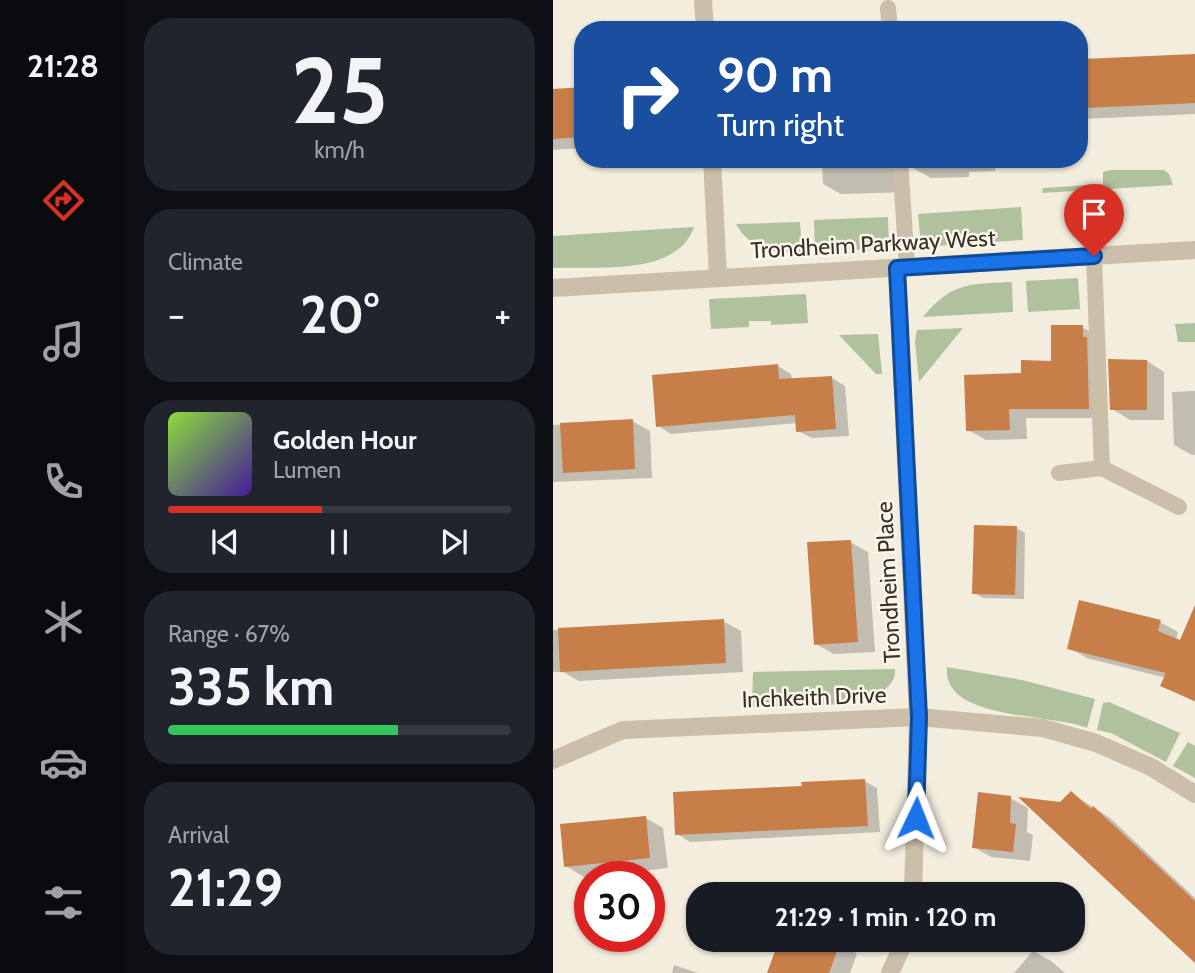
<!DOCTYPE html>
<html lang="en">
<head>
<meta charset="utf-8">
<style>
  body { margin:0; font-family:Cabin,sans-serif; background:#20242c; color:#f1f3f6; height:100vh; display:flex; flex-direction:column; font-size:26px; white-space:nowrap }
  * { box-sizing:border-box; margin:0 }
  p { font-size:23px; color:#9ea1a6 }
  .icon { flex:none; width:38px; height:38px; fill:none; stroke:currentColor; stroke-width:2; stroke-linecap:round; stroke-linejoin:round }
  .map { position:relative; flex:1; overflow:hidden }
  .drawer { display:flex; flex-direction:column; gap:18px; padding:18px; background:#0d0f14; width:427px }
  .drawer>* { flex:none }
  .top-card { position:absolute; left:21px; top:21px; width:514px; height:147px; border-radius:28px; box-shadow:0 2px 5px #0004; background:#1a4fa0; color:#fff; overflow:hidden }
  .speed { position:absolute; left:21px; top:861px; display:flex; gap:14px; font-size:35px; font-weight:700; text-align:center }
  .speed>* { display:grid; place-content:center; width:91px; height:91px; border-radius:50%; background:#171b24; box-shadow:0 2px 5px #0004; line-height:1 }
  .speed .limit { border:10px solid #d22; background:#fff; color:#111 }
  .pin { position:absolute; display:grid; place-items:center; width:60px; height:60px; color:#fff; margin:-72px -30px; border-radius:50% 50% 50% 0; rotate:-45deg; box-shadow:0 0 7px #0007 }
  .pin .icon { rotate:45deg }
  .me { position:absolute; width:77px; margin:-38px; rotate:2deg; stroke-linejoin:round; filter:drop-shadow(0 0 5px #0008) }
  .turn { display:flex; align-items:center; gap:24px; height:147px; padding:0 28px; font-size:32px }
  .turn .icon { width:91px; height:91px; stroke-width:2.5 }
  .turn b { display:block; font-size:49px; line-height:60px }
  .big { font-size:52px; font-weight:700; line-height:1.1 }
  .drawer .card { flex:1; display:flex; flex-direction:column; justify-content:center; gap:10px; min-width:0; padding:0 24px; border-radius:28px; background:#20242c }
  .drawer .dial { align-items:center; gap:0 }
  .dial b { font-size:91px; line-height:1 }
  .song { display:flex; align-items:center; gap:21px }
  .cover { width:84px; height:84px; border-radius:10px; background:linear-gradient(135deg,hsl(90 70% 55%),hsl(260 70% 35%)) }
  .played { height:7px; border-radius:4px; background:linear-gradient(90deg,#d93025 45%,#363941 45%) }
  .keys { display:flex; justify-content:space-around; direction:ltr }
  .heat { display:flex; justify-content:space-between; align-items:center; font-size:38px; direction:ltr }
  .charge { height:10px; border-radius:5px; background:linear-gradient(90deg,#34c759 67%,#363941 0) }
  .trip { position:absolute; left:133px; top:882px; width:399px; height:70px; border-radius:28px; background:#171b24; box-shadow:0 2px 5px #0004; font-weight:700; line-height:70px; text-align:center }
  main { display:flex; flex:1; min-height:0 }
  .menu { display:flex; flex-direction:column; width:126px; justify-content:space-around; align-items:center; background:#090b0e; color:#9ea1a6 }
  .menu .icon { width:49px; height:49px }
  .menu .current { color:#d93025 }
  .menu b { font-size:32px; color:#f1f3f6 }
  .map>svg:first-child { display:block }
  .green { fill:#afc29d }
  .shadow { fill:#0003 }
  .building { fill:#c77e48 }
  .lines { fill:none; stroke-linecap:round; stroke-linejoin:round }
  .service { stroke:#cbbfa9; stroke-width:16 }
  .minor { stroke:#cbbfa9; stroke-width:18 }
  .route-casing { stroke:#114b97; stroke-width:18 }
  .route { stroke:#1a73e8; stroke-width:12 }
  .labels { text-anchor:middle; stroke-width:5; stroke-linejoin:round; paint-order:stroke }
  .street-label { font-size:23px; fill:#383129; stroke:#faf6ea }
</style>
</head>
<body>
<main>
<nav class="menu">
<b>21:28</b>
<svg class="icon current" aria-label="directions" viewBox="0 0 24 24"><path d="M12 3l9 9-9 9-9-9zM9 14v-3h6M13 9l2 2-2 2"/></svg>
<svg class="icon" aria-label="music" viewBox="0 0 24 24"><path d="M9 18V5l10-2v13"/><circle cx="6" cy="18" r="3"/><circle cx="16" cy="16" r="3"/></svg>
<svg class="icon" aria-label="phone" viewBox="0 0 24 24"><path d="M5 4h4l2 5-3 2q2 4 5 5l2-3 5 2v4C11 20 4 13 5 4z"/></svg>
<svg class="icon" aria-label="climate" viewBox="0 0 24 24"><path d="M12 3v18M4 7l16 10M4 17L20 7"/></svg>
<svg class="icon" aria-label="car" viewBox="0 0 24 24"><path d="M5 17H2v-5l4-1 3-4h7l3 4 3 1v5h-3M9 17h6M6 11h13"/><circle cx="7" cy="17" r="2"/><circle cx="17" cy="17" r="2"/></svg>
<svg class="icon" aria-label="filters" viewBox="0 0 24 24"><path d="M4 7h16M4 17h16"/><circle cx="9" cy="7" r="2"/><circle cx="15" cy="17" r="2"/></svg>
</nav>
<section class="drawer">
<div class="card dial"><b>25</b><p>km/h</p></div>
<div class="card"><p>Climate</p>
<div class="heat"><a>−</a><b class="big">20°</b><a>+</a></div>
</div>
<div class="card">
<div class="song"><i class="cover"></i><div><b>Golden Hour</b><p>Lumen</p></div></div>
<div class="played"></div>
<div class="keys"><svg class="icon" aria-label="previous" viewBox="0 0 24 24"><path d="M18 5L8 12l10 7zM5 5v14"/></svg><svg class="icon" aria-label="pause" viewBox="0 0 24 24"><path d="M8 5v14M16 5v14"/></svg><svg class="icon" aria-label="next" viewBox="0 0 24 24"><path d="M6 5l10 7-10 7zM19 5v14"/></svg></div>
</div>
<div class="card"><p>Range · 67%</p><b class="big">335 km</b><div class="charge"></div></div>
<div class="card"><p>Arrival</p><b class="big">21:29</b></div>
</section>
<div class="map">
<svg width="642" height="973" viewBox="0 0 642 973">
  <rect width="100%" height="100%" fill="#f3edde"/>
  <!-- green -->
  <g class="green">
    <path d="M557 170H611L616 174 620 185 489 193 490 188 550 184V172Z"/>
    <path d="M468 207 470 240 368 247 365 214Z"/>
    <path d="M335 217 336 249 262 251 261 220Z"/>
    <path d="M247 222 249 252C222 254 197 250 183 224Z"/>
    <path d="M141 227C124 277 43 266 0 268V236Z"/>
    <path d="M525 278 527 309 475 312 473 281Z"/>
    <path d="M459 282 460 312 370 317C399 282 416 284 459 282Z"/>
    <path d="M253 294 255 323 218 325V321H196V327L158 329 156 299Z"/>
    <path d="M642 323V342H625L622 324Z"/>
    <path d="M410 328 366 382 362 341 364 330Z"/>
    <path d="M325 334 329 374H323L286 335Z"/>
    <path d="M394 667 469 680 542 699 534 728C498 713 389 721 394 667Z"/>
    <path d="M342 669C345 713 229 706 199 707L200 672Z"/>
    <path d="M556 702 627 733 613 762 558 733 544 730 550 703Z"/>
    <path d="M635 742 642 746V778L620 766Z"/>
  </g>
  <!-- shadow -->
  <g class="shadow">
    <path d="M642 56V114L527 119V72H532L531 60Z"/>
    <path d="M30 89V148L0 150V91Z"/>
    <path d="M74 159H122V163L83 165Z"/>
    <path d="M222 159H442V171L416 172V177L378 178 360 168 359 162 355 165V192L288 194 270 184 269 164H231Z"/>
    <path d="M529 327 547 337 553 418H473L474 439 433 440 415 430 470 375 500 362Z"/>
    <path d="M594 361 611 372V420H577L559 409Z"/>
    <path d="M225 366 238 374 239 380 279 378 292 386 296 436 259 438 245 431V423L118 434 105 426Z"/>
    <path d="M642 391V455H639L621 445 619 392Z"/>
    <path d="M79 421 97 431 99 478 0 482V425Z"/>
    <path d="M463 528 472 533 471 599 430 598 421 593Z"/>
    <path d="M297 542 315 552 322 652 281 654 263 644Z"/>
    <path d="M170 621 188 631 190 672 26 681 10 672H0V630Z"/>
    <path d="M607 622 625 632 623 640 642 648V702L610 686 613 678 534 658 516 648Z"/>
    <path d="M311 781 324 788 327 832 137 842 124 834 250 787Z"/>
    <path d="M518 793 557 818 642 898V956L631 950 508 804Z"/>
    <path d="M457 798 475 808 474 832 480 835 477 861 438 857 421 847Z"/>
    <path d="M93 818 110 828 115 868 31 877 13 866Z"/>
    <path d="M228 940H303L299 950 304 954 297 973H220L217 971Z"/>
    <path d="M480 951 498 961 512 973H461Z"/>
    <path d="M121 965 145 973H119Z"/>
  </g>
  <!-- building -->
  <g class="building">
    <path d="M642 54V103L532 108 529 59Z"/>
    <path d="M30 87V137L0 139V89Z"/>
    <path d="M498 325H530V337H534L536 409H456L457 430 413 431 411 375 468 373V360L498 361Z"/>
    <path d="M555 359 594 360V410H557Z"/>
    <path d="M225 364 226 379 279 376 283 429 243 432 242 415 103 427 99 375Z"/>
    <path d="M80 419 82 469 10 473 7 423Z"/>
    <path d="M421 525 464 526 462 595 419 594Z"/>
    <path d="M298 540 305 642 261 645 254 542Z"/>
    <path d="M526 600 608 620 605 631 627 640 642 605V701L607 686 613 673 514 649Z"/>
    <path d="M171 619 173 663 7 672 5 628Z"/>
    <path d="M312 779 315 826 122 835 120 792 249 786 248 782Z"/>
    <path d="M518 791 538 809 540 806 642 901V963L465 797 507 802Z"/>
    <path d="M425 792 458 796 457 823 463 824 460 852 419 848Z"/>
    <path d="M93 816 97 858 11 867 7 824Z"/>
    <path d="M226 940H288L276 973H214Z"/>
  </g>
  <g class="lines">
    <!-- service -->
    <g class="service">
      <path d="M335 8 337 30"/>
      <path d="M347 159 354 267"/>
      <path d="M541 256 549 468"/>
      <path d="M506 473 549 468 626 507"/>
    </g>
    <!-- minor -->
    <g class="minor">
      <path d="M150 0 152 30"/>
      <path d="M159 159 165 277"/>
      <path d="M344 268 365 717 360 894"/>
      <path d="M0 288 642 250"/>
      <path d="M0 760 70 730 365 717 490 728 543 743 598 767 642 794"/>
      <path d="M337 973 352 940"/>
    </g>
  </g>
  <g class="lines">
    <!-- route casing -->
    <g class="route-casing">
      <path id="route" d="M363 818 366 717 344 268 541 256"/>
    </g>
    <!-- route -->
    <use href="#route" class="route"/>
  </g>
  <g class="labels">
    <!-- street labels -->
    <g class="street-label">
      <text transform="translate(320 244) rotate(-3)" y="8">Trondheim Parkway West</text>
      <text transform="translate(335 582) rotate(-93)" y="8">Trondheim Place</text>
      <text transform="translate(261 697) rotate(-2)" y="8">Inchkeith Drive</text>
    </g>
  </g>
</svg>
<div class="speed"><div class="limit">30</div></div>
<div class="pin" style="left:541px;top:256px;background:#d93025"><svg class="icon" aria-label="arrive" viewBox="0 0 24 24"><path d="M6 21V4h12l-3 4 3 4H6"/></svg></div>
<svg class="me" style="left:363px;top:818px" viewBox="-20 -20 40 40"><path d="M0-17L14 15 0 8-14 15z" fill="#1a73e8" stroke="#fff" stroke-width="4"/></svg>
<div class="trip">21:29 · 1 min · 120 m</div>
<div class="top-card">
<div class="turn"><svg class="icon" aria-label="right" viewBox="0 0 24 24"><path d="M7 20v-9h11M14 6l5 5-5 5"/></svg><div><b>90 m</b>Turn right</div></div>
</div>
</div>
</main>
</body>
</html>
